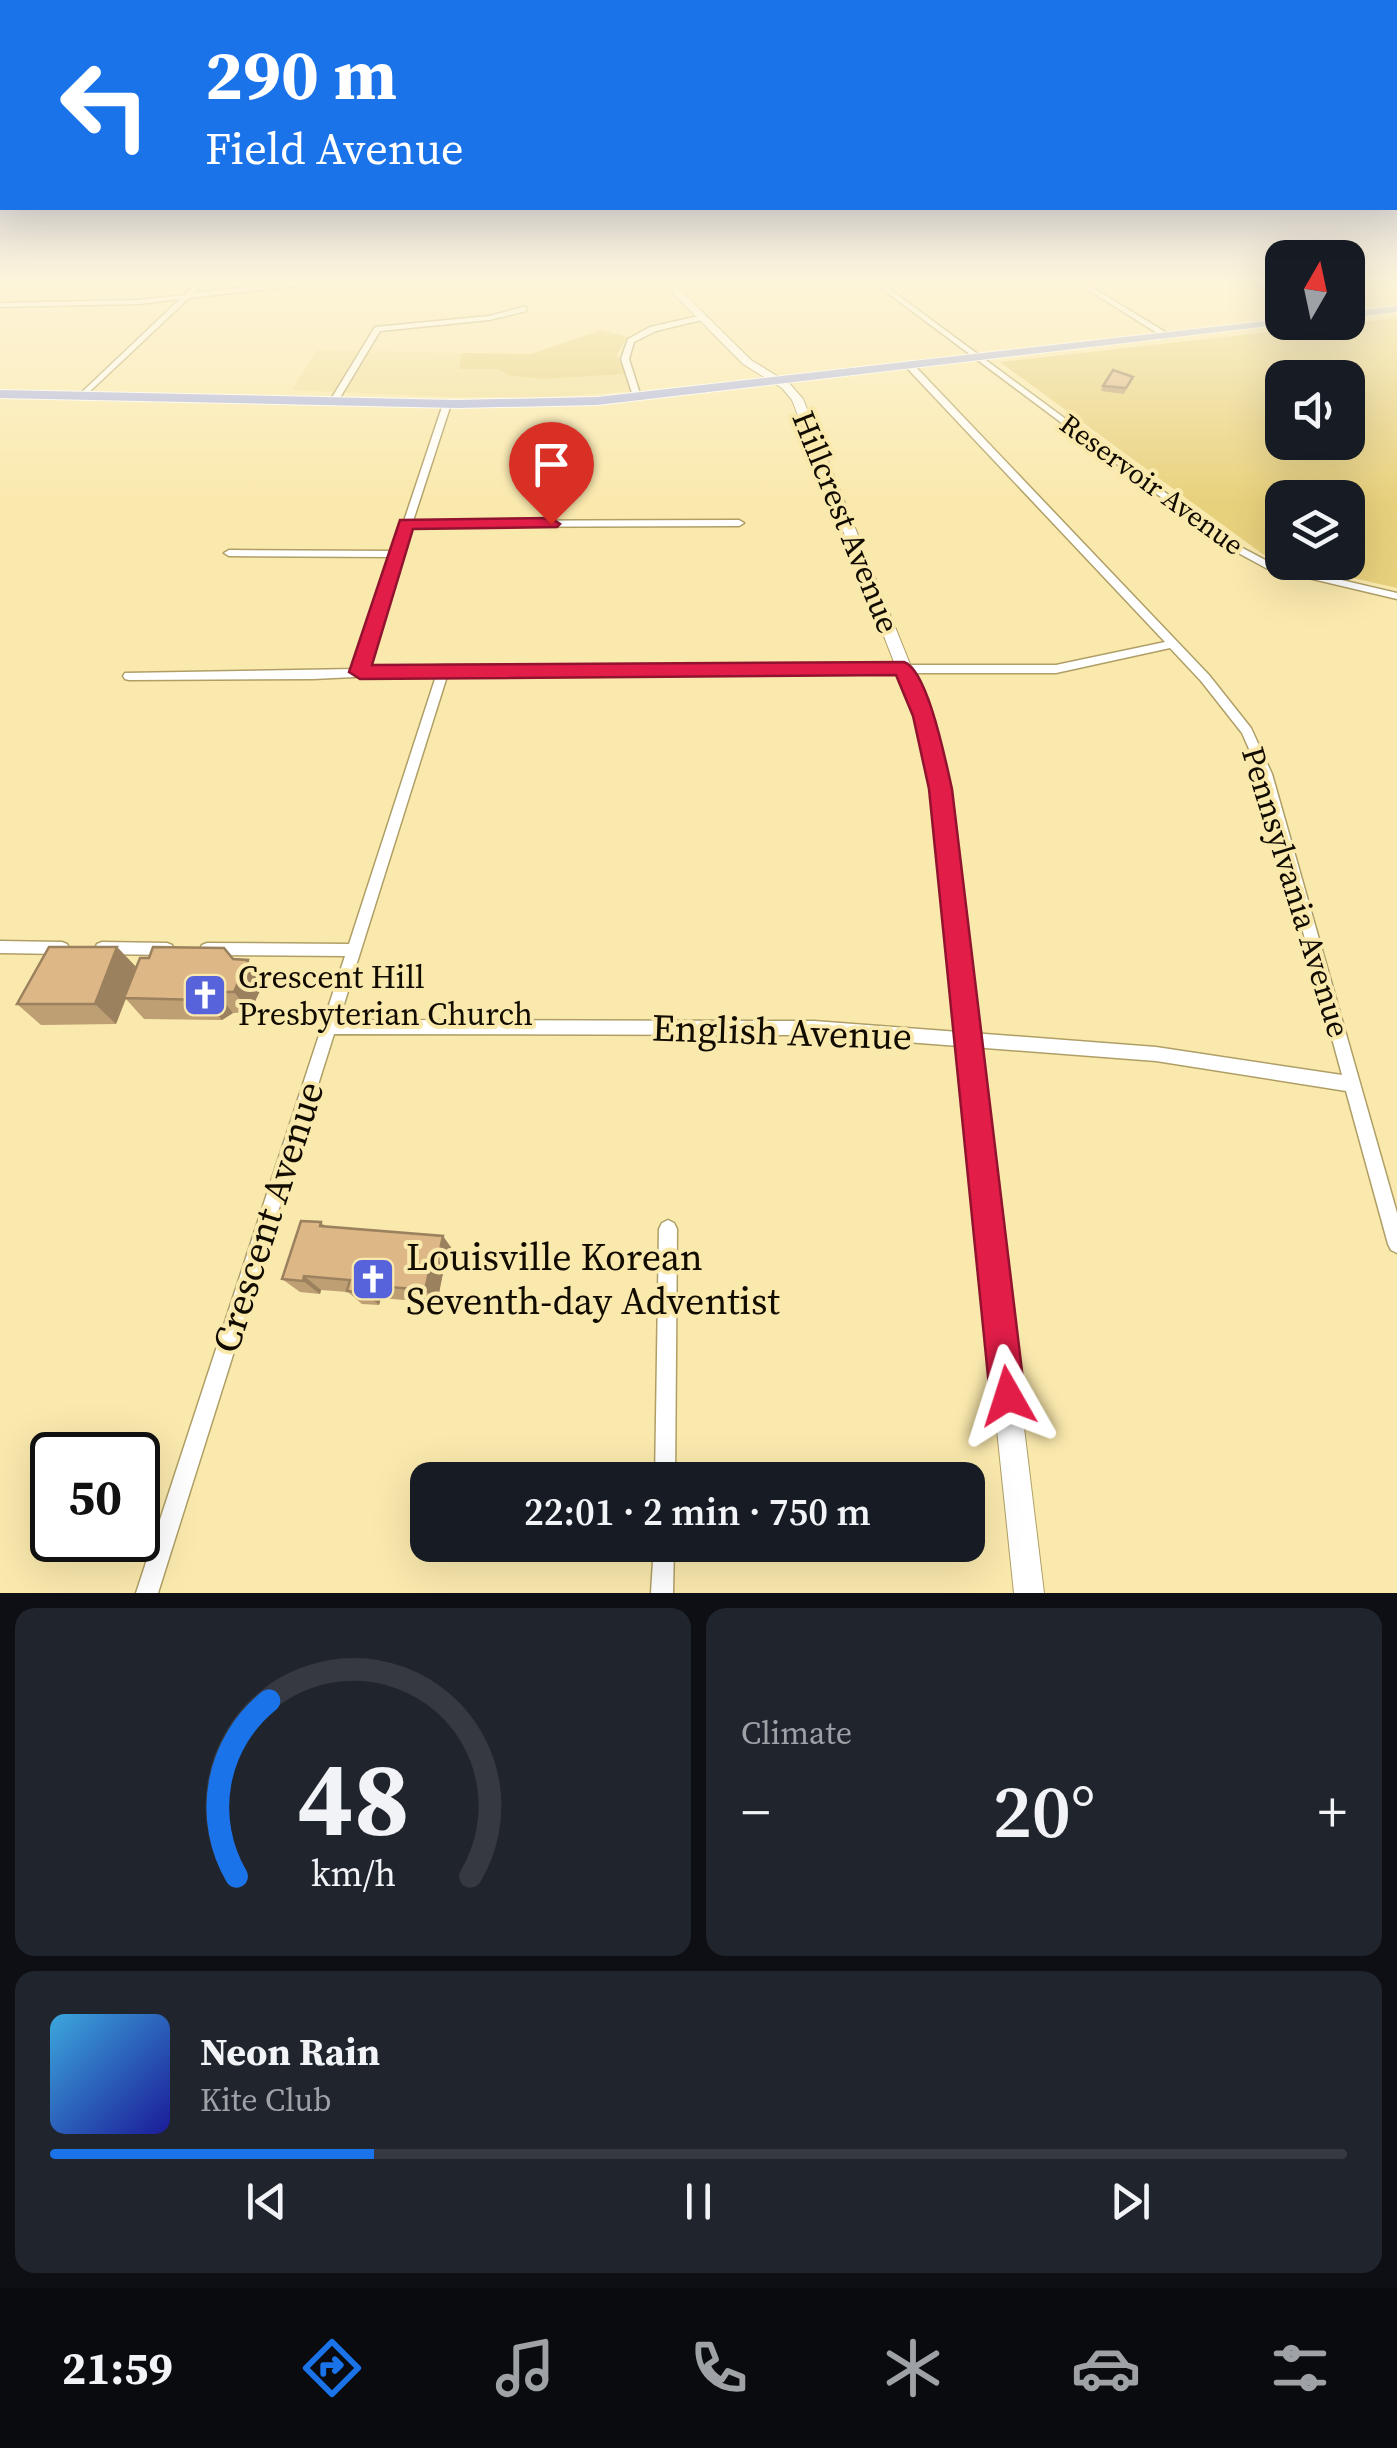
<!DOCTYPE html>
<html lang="en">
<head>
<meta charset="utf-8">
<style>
  body { margin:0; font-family:"Source Serif 4",serif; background:#20242c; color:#f1f3f6; height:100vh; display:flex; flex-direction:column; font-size:38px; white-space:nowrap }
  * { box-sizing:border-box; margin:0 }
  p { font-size:32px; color:#9ea1a6 }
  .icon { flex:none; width:55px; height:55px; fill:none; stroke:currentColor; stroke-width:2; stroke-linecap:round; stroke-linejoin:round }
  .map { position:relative; height:1593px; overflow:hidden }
  .sheet { display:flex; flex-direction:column; gap:15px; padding:15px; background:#0d0f14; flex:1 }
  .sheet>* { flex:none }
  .guide { position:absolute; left:0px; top:0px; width:1398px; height:210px; box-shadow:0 10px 40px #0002; background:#1a73e8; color:#fff; overflow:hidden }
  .needle { width:65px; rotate:9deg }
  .fabs { position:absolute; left:1265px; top:240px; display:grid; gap:20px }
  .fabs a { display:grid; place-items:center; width:100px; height:100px; border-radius:20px; background:#171b24; box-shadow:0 10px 40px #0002; font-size:50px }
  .speed { position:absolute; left:30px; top:1432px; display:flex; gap:20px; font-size:50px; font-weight:700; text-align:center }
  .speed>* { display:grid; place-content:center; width:130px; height:130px; border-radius:50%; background:#171b24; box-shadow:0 10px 40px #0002; line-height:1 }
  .speed .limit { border:5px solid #111; border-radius:15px; background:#fff; color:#111 }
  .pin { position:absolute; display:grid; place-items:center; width:85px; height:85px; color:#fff; margin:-102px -42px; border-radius:50% 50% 50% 0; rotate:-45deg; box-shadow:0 0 10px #0007 }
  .pin .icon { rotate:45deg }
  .me { position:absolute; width:110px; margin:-55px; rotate:354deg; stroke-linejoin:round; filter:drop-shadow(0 0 8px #0008) }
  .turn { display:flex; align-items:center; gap:35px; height:210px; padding:0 40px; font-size:45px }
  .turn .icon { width:130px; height:130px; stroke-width:2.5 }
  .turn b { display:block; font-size:70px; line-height:85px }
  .big { font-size:75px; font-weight:600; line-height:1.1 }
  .sheet .tile { flex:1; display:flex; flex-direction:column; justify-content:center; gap:15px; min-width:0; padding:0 35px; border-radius:20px; background:#20242c }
  .sheet .dial { align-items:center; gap:0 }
  .dial svg { height:260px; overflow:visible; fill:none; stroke:#363941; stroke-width:7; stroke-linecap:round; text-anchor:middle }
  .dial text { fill:#f1f3f6; stroke:none }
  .song { display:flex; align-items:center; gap:30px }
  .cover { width:120px; height:120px; border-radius:15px; background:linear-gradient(135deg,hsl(200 70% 55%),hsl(240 70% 35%)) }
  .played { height:10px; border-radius:5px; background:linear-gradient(90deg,#1a73e8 25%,#363941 25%) }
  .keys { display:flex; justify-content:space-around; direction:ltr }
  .heat { display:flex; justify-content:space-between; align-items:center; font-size:55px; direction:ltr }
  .sheet .tiles { flex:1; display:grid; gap:15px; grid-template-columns:1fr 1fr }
  .tile:last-child { grid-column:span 2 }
  .trip { position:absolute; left:410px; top:1462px; width:575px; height:100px; border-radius:20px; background:#171b24; box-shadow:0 10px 40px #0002; font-weight:600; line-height:100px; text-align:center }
  .tab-bar { display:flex; height:160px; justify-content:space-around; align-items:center; background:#090b0e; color:#9ea1a6 }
  .tab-bar .icon { width:70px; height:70px }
  .tab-bar .selected { color:#1a73e8 }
  .tab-bar b { font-size:45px; color:#f1f3f6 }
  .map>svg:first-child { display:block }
  .built { fill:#f2e09c }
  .green { fill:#e8d17d; fill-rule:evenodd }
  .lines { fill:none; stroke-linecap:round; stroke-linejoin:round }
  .street-casing { stroke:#af9f66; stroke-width:3 }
  .secondary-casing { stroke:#af9f66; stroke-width:2 }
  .primary-casing { stroke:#fff; stroke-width:2 }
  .street { fill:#fff; fill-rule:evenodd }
  .secondary { fill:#fff; fill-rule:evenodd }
  .primary { fill:#acb5e3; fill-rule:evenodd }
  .wall { fill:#be9e73 }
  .shaded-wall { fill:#9b815e }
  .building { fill:#ddb886; stroke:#9b815e; stroke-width:2.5 }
  .route { fill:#e11d48; stroke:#92132f; stroke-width:2.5 }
  .labels { text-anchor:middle; stroke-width:8; stroke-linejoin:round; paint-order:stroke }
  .far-street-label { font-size:28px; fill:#110b00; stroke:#fae9ad }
  .street-label { font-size:32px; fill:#110b00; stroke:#fae9ad }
  .poi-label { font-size:32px; fill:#110b00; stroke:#fae9ad; text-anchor:start }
  .near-street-label { font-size:38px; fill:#110b00; stroke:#fae9ad }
  .near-poi-label { font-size:38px; fill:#110b00; stroke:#fae9ad; text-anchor:start }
</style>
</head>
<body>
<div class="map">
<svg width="1397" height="1593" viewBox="0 0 1397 1593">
  <rect width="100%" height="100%" fill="#fae9ad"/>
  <!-- built -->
  <path class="built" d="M317 350 462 353 459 369H498L510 376 544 379 626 374 631 391 551 397H452L292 390Z"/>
  <!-- green -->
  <g class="green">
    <path d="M1397 318V588L1287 563 1348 562V498H1282V561L1264 555 1000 362ZM1282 378H1348V442H1282Z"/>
    <path d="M601 330 628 337 617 355 626 374 544 379 510 376 498 369H459L462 353 531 354Z"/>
  </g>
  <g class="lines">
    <!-- street casing -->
    <g class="street-casing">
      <g id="street">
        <path d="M201 279H208L194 293 320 279H338L335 281 189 298 85 396H82V392L180 299 139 304 0 307V303L139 300 185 295Z"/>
        <path d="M869 279H876L1235 544 1273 564 1397 593V599L1266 568 1229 548Z"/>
        <path d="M1071 279H1078L1172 336 1165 338Z"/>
        <path d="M1245 279H1253L1282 294V298Z"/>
        <path d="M523 307H526V311L489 320 380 331 338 401 331 399 375 327 489 316Z"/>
        <path d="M703 315 707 317 706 319 656 331 634 342 629 359 641 397 634 399 621 359 628 339 650 327Z"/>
        <path d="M906 363H912L1209 675 1251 728 1272 774 1397 1213V1253L1391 1250 1388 1244 1346 1091 1156 1061 814 1035 334 1034 158 1593H136L345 956 207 955 202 953 200 949 202 945 207 943 349 944 437 673 313 679 129 680 125 679 123 676 125 673 354 669 392 557 229 556 224 553 229 550 394 551 443 404 447 402 451 404 413 521 739 520 744 523 739 526 411 527 366 669 444 665H1056L1165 642 906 367ZM1170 648 1201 681 1242 733 1260 774 1342 1075 1156 1047 814 1021 339 1020 448 673H1056Z"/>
        <path d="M0 941 62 942 67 944 69 948 67 952 62 954 0 953Z"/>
        <path d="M102 942 167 943 172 945 174 949 172 953 167 955 102 954 97 952 95 948 97 944Z"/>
        <path d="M668 1220 674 1223 677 1229 675 1480H655L659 1229 662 1223Z"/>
        <path d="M654 1545H674L673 1593H651Z"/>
      </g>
    </g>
    <!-- secondary casing -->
    <g class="secondary-casing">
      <path id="secondary" d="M659 279H669L751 360 790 384 803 399 931 716 943 758 1044 1593H1014L927 758 915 716 792 400 782 388 743 364Z"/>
    </g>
    <!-- primary casing -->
    <g class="primary-casing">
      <g id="primary">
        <path d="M1397 306V312L1348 318V312Z"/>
        <path d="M1282 319 1287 324 597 405 457 408 0 398V390L457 400 597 397Z"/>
      </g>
    </g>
    <!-- street -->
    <use href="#street" class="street"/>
    <!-- secondary -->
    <use href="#secondary" class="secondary"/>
    <!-- primary -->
    <use href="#primary" class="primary"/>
  </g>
  <!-- wall -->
  <g class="wall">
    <path d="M1133 377 1124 394 1101 391 1103 386Z"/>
    <path d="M117 947 137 968 233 959 264 982 250 1012 233 1013 222 1020 144 1019 126 999 116 1024 41 1025 17 1004Z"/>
    <path d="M321 1222 326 1227 453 1250 449 1268H444L437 1303 381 1298 379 1305 362 1304 348 1292 321 1290 320 1294 300 1292 282 1279Z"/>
  </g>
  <!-- shaded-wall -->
  <g class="shaded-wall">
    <path d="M117 947 137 968 116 1024 95 1004Z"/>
    <path d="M248 960 264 982 250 1012 234 992Z"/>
    <path d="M216 992 233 1013 222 1020 204 1000Z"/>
    <path d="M443 1236 453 1250 449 1268 439 1254Z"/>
    <path d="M433 1254 444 1268 437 1303 425 1290Z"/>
    <path d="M304 1276 321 1290 320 1294 303 1281Z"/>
    <path d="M367 1285 381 1298 379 1305 365 1292Z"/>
  </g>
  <!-- building -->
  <g class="building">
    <path d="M1113 370 1133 377 1126 388 1103 386Z"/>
    <path d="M49 947H117L95 1004H17Z"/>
    <path d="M153 947 224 948 233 959 248 960 234 992H216L204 1000 124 998 140 958H149Z"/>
    <path d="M301 1221 321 1222 320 1226 443 1236 439 1254H433L425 1290 367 1285 365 1292 347 1291 350 1280 304 1276 303 1281 282 1279Z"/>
  </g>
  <!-- sky -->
  <linearGradient id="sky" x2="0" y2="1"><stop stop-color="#9799d1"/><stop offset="0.56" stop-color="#fdf5da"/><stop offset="1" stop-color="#fdf5da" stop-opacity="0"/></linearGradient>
  <rect width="1397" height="502" fill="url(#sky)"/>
  <!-- route -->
  <path class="route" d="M551 518 560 524 557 527 413 529 372 665 904 662C928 670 946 763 952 789L1025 1396 1020 1408 1008 1413 995 1408 990 1396 929 789 913 716 896 675 360 679 349 672 400 520Z"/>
  <!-- icons -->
  <defs>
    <g id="church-square" transform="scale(2.25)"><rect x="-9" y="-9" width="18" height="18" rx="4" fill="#5763da" stroke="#fae9ad"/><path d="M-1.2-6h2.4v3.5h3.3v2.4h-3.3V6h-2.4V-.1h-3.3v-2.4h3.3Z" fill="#fff"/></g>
  </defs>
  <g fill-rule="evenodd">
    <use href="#church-square" x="205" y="995"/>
    <use href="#church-square" x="373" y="1279"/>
  </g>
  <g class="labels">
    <!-- far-street labels -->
    <g class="far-street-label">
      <text transform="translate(1152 484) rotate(36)" y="10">Reservoir Avenue</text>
    </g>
    <!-- street labels -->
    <g class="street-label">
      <text transform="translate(846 522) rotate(68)" y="11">Hillcrest Avenue</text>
      <text transform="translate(1296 892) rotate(73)" y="11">Pennsylvania Avenue</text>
    </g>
    <!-- poi labels -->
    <g class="poi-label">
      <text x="238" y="988">Crescent Hill<tspan x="238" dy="37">Presbyterian Church</tspan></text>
    </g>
    <!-- near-street labels -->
    <g class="near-street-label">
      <text transform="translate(782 1032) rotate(2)" y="13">English Avenue</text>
      <text transform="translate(268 1217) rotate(-72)" y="13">Crescent Avenue</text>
    </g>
    <!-- near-poi labels -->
    <g class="near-poi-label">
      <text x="406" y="1270">Louisville Korean<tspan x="406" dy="44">Seventh-day Adventist</tspan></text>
    </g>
  </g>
</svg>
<div class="fabs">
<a><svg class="needle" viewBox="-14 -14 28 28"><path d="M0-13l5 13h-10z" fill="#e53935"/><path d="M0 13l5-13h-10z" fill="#9ea1a6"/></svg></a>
<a><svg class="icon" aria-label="sound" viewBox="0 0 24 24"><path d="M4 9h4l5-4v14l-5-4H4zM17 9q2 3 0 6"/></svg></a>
<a><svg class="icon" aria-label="layers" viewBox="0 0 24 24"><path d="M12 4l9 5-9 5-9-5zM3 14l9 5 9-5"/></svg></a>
</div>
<div class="speed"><div class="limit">50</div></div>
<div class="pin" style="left:551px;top:524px;background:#d93025"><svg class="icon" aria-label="arrive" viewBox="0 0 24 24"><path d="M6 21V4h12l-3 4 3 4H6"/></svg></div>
<svg class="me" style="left:1008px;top:1396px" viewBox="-20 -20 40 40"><path d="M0-17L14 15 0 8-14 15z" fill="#e11d48" stroke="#fff" stroke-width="4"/></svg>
<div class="trip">22:01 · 2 min · 750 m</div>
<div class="guide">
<div class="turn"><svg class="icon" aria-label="left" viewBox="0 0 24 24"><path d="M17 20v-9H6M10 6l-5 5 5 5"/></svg><div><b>290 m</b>Field Avenue</div></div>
</div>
</div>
<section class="sheet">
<div class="tiles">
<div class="tile dial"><svg viewBox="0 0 100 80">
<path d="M14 69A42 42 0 1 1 86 69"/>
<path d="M14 69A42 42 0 0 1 24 15" stroke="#1a73e8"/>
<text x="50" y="56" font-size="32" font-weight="700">48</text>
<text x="50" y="72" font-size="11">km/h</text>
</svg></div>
<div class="tile"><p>Climate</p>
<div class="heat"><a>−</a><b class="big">20°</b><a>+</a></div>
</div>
<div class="tile">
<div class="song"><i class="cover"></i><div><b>Neon Rain</b><p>Kite Club</p></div></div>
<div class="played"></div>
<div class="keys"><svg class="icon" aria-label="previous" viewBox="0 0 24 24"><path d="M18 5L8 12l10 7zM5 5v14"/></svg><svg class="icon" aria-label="pause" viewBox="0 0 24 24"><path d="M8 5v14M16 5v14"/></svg><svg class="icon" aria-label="next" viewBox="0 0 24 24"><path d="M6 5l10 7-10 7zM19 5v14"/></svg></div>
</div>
</div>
</section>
<nav class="tab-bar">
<b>21:59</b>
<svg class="icon selected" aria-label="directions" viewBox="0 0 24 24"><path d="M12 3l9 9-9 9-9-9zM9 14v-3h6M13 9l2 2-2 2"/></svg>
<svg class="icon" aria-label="music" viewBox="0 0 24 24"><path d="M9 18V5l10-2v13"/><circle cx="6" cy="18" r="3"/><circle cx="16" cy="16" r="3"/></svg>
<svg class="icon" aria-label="phone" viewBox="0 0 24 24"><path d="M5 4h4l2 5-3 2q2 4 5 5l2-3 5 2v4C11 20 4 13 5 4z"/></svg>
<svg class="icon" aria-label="climate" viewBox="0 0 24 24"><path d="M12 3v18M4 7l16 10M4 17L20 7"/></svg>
<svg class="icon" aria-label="car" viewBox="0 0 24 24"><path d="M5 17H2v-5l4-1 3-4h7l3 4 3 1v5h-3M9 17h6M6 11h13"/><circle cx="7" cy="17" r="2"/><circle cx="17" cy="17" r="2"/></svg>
<svg class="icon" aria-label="filters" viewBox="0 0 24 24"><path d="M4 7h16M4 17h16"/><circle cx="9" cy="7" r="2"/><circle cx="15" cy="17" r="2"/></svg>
</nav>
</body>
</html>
